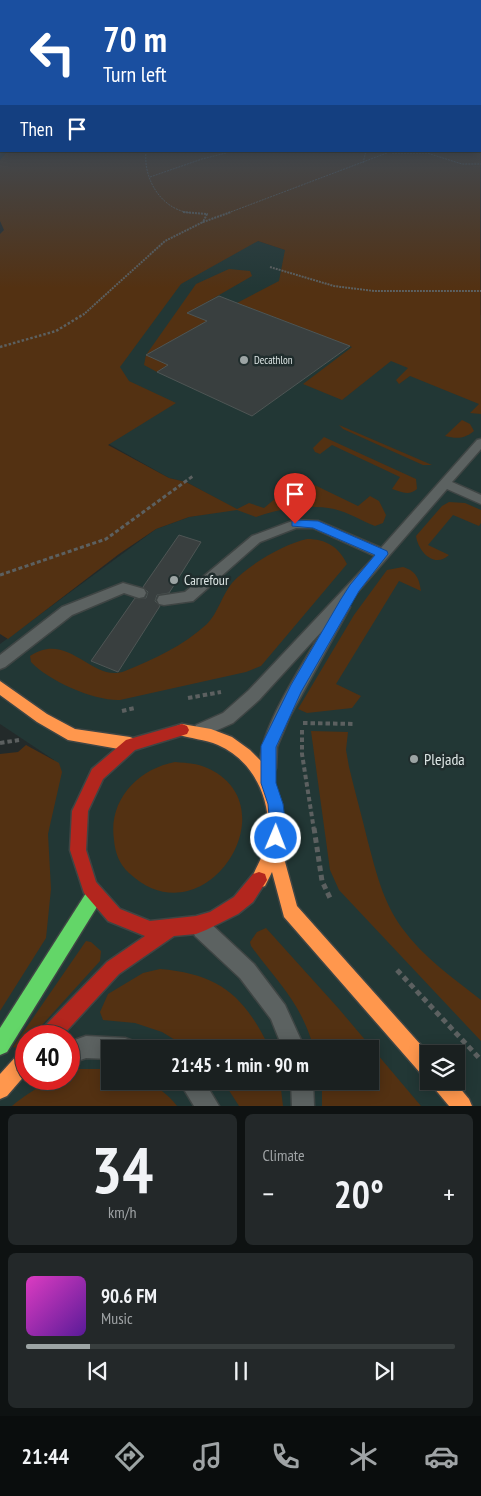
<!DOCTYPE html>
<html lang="en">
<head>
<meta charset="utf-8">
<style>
  body { margin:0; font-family:"PT Sans Narrow",sans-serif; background:#232829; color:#f1f3f6; height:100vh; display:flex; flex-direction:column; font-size:19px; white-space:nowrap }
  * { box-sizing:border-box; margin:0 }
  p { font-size:16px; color:#9fa3a5 }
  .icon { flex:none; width:28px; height:28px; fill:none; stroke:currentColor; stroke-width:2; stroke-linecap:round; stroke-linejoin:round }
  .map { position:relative; height:1106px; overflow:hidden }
  .panel { display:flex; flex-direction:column; gap:8px; padding:8px; background:#0e1212; flex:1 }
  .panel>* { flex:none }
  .guide { position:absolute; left:0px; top:0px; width:481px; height:152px; box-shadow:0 2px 12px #0003,0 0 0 1px #383e3e; background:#1a4fa0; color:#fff; overflow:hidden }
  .tools { position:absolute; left:420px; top:1045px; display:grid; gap:10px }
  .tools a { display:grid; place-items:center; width:45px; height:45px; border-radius:0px; background:#1a2020; box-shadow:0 2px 12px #0003,0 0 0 1px #383e3e; font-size:25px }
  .speed { position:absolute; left:15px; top:1025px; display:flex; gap:10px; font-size:25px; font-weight:700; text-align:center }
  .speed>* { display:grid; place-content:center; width:65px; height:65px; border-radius:50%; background:#1a2020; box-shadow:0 2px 12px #0003,0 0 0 1px #383e3e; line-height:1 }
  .speed .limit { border:8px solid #d22; background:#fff; color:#111 }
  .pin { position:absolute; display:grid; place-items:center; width:42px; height:42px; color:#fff; margin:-51px -21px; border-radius:50% 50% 50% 0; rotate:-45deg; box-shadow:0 0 5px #0007 }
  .pin .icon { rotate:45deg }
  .me { position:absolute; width:55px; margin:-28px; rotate:1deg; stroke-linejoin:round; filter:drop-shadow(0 0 4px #0008) }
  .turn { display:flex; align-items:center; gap:18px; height:105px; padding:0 20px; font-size:22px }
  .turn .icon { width:65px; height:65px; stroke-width:2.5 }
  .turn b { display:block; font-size:35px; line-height:42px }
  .then { display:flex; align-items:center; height:48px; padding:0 20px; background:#0003; gap:10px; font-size:19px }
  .big { font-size:38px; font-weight:800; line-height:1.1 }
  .panel .card { flex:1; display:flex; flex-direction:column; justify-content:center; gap:8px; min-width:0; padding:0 18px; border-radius:8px; background:#232829 }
  .panel .dial { align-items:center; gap:0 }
  .dial b { font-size:65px; line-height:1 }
  .song { display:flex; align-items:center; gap:15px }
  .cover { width:60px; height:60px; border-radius:8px; background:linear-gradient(135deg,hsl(310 70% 55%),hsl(270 70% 35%)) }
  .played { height:5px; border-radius:2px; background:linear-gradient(90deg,#9ca4a4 15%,#383e3e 15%) }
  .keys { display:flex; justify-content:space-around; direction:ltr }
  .heat { display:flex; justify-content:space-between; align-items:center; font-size:28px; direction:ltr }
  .panel .tiles { flex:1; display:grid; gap:8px; grid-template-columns:1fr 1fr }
  .card:last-child { grid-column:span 2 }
  .trip { position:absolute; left:101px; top:1040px; width:278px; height:50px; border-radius:0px; background:#1a2020; box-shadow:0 2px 12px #0003,0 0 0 1px #383e3e; font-weight:800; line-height:50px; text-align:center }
  .tab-bar { display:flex; height:80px; justify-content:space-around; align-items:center; background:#0a0d0d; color:#9fa3a5 }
  .tab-bar .icon { width:35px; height:35px }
  .tab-bar .selected { color:#9ca4a4 }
  .tab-bar b { font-size:22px; color:#f1f3f6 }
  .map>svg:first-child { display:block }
  .built { fill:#223735; fill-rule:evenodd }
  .green { fill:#533112 }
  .building { fill:#393f3f; stroke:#4e5554 }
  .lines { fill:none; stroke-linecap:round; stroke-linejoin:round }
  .lane-casing { stroke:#3f4544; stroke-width:3 }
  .fast-casing { stroke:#3f4544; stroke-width:3 }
  .slow-casing { stroke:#3f4544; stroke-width:3 }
  .jam-casing { stroke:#3f4544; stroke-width:3 }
  .path-far5 { stroke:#5c6060; stroke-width:1; stroke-dasharray:2 1; stroke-linecap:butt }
  .path-far4 { stroke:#5c6060; stroke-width:2; stroke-dasharray:2 1; stroke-linecap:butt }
  .path-far3 { stroke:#5c6060; stroke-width:2.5; stroke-dasharray:2.5 2; stroke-linecap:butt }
  .path-far2 { stroke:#5c6060; stroke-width:3; stroke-dasharray:4 2.5; stroke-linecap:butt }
  .path-far1 { stroke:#5c6060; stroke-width:4; stroke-dasharray:4.5 3; stroke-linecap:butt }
  .path { stroke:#5c6060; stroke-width:5; stroke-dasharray:5.5 4; stroke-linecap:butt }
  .lane { fill:#5c6261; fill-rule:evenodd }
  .fast { fill:#63d668; fill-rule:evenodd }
  .slow { fill:#ff974d; fill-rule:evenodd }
  .jam { fill:#b3261e; fill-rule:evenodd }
  .route { fill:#1a73e8; stroke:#114b97 }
  .poi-dot { fill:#9ca4a4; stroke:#202d2d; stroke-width:2 }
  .labels { text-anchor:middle; stroke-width:5; stroke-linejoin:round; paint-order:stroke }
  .far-poi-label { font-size:11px; fill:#dde6e5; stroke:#202d2d; text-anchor:start }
  .poi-label { font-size:14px; fill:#dde6e5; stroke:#202d2d; text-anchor:start }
  .near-poi-label { font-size:16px; fill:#dde6e5; stroke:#202d2d; text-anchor:start }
</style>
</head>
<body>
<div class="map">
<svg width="481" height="1106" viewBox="0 0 481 1106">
  <rect width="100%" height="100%" fill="#232a2a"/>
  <!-- built -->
  <path class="built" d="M258 241 481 315V1106H0V953L38 783 54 760 0 724V644L156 529 189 517 236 509 186 482 169 478 65 419 196 250ZM26 1036H69V1079H26ZM110 1049H370V1081H110ZM429 1054H456V1081H429Z"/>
  <!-- green -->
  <g class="green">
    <path d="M480 133 481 414 470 413 479 404 410 376 399 384 396 380 408 368 391 361 342 400 303 384 352 347 237 303 279 281 285 250 258 241 181 284 120 367 129 381 176 403 108 445 169 478 186 482 237 509 249 503 264 508 300 478 358 506 370 496 379 501 386 515 383 523 375 526C362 521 348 512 334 509 308 504 281 508 256 517L237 510 189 517 156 529 119 554 8 639 0 634V234L4 230 0 221V160L8 151H480Z"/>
    <path d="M229 269 250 271 252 276 188 313 207 321 147 355 168 365 157 372 144 365 146 355 196 284Z"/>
    <path d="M462 420 470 424 474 431C464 439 457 439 445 436Z"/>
    <path d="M339 425 432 465H423L343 429Z"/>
    <path d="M324 437 416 479 417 489C409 496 401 492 392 489L400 477 332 445 320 454 315 452 313 448Z"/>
    <path d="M449 502 465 503 481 510V523L479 526 453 515 428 545 449 555C434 569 418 551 416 536L442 506Z"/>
    <path d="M307 539C326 539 339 547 347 564L261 666 246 672 120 700C94 701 49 681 31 662L30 656C69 630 92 684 125 671 154 659 183 646 207 624 218 613 222 595 232 583 248 565 284 544 307 539Z"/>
    <path d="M403 567C416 571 419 578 421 591L399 581 336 684 361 696 352 708 307 713 298 709 354 615 387 570Z"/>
    <path d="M311 731 348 732 346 750 349 767C355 792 362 817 368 842 376 872 383 902 402 928 423 957 453 978 481 1000V1041L339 890 330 870Z"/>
    <path d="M26 745 59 763 62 772 48 834 51 889 46 938 0 1011V754L18 752Z"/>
    <path d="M175 762C184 763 194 763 202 766 296 800 206 945 129 873 119 864 115 852 114 840 108 800 138 769 175 762Z"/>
    <path d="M266 928 339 1009 421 1106H322V1081H370V1049H314C301 1002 278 983 251 946L250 942 257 932Z"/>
    <path d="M86 941 91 942 101 951 100 961 32 1036H26V1042L20 1049 13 1047Z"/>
    <path d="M160 969C219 974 244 995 270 1049H190L162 1032 135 1023 103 1020 100 1012 108 994 143 973Z"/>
    <path d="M77 1069H110V1081C139 1081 158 1081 177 1106H12C28 1093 48 1079 69 1079V1074Z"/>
    <path d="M223 1081H280L283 1106H239Z"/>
  </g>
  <!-- building -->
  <g class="building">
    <path d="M219 296 237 303 350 346 252 416 157 372 168 365 146 355 207 321 187 313Z"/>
    <path d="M179 535 201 542 169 593 157 595 155 601 160 606 118 672 91 661 135 598H146L148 592 143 587Z"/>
  </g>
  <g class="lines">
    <!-- lane casing -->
    <g class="lane-casing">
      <g id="lane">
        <path d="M481 439V449L452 482 481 495V504L447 489 348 603 350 607 290 716 277 747 276 768 274 773 268 776 262 773C249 743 306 660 322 631L259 700 233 723 202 737 196 735 194 730 196 725 223 713 249 690 375 556 313 528H296L260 542 193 601 164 605 159 604 157 600 159 596 185 592 252 536 295 520 318 521 381 548 477 440Z"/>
        <path d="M123 583 144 589 146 593 144 597 139 598 124 593 72 615 5 667 0 669V655L62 607Z"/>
        <path d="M202 919 209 922 254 964 285 1005 305 1049H283L271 1019 240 978 195 936 192 929 195 922Z"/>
        <path d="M86 1036 125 1038 133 1041 136 1049H110V1059L86 1058 69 1064V1042Z"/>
        <path d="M179 1081H204L219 1106H194Z"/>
        <path d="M291 1081H313L314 1106H292Z"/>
      </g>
    </g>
    <!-- fast casing -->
    <g class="fast-casing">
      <path id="fast" d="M94 888 100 890 102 896 100 902 7 1052 0 1055V1028L88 890Z"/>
    </g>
    <!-- slow casing -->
    <g class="slow-casing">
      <g id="slow">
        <path d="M0 681 47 714 75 729 130 737 135 739 137 744 135 749 130 751 68 740 37 722 0 695Z"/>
        <path d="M182 724 211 729 232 737 250 750 264 764 273 781 282 804 284 822 281 847 297 906 429 1054V1078L422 1075 284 917 272 872 265 886 259 888 253 886 251 880C256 867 264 855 267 841 273 803 255 761 218 745 205 739 190 739 177 734L175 730 177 726Z"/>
        <path d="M26 1050V1074L7 1096 0 1099V1074L19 1053Z"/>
        <path d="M431 1081H454L469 1099 472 1106H449L434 1088Z"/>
      </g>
    </g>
    <!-- jam casing -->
    <g class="jam-casing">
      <path id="jam" d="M182 724 187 726 189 730 187 734 135 750 103 779 88 811 86 850 96 882 120 909 150 921 196 916 210 912 234 897 253 874 259 872 265 874 267 880 253 902 238 914 206 930 196 934 174 936 119 974 62 1036H40L42 1029 107 962 145 936 108 921 84 893 70 850 72 811 75 805 92 769 126 740Z"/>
    </g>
    <!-- path-far5 -->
    <g class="path-far5">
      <path d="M146 151C143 180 162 210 191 213"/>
      <path d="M392 153H427L462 164H481"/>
      <path d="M363 163 366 151"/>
      <path d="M150 177 202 159 234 151"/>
      <path d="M228 213 392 151"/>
    </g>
    <!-- path-far4 -->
    <g class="path-far4">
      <path d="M183 212 207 214 203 222 231 212"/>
      <path d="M270 267 334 286 374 291H481"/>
      <path d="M83 315 165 241 203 222"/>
    </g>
    <!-- path-far3 -->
    <path class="path-far3" d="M0 347 56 331 84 314"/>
    <!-- path-far2 -->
    <path class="path-far2" d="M0 575 106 539 193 476"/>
    <!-- path-far1 -->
    <g class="path-far1">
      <path d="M188 698 221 692"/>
      <path d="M122 711 135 708"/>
      <path d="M303 723 355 724"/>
      <path d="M302 730V754L314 830"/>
      <path d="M0 743 19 740"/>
    </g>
    <!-- path -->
    <g class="path">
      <path d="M314 828 322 881 330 898"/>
      <path d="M397 970 481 1060"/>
    </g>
    <!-- lane -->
    <use href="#lane" class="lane"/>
    <!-- fast -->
    <use href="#fast" class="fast"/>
    <!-- slow -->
    <use href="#slow" class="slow"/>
    <!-- jam -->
    <use href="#jam" class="jam"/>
  </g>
  <!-- sky -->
  <linearGradient id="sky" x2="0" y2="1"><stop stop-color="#131717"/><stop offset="0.46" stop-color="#3f4a55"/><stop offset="1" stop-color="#3f4a55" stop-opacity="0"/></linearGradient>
  <rect width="481" height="288" fill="url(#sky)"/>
  <!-- route -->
  <path class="route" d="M295 520 318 521 387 551 388 554 359 591 301 692 276 747V783L283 804 286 826 282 844 276 846 270 844 268 838 270 826 268 804 261 783V746L291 685 341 599 350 585 375 555 313 528 292 526V521Z"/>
  <!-- markers -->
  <g class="poi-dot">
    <circle cx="244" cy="360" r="5"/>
    <circle cx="174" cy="580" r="5"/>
    <circle cx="414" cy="759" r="5"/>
  </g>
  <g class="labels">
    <!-- far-poi labels -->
    <g class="far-poi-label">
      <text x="254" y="364">Decathlon</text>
    </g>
    <!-- poi labels -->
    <g class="poi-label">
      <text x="184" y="585">Carrefour</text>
    </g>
    <!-- near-poi labels -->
    <g class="near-poi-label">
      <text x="424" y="765">Plejada</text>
    </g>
  </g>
</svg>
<div class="tools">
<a><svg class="icon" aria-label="layers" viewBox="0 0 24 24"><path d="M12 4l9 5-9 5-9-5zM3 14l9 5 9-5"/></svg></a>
</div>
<div class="speed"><div class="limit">40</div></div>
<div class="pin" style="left:295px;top:524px;background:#d93025"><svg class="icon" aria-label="arrive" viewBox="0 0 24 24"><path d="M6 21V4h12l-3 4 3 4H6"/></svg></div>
<svg class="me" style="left:276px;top:838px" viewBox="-20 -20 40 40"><circle r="17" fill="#1a73e8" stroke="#fff" stroke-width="3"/><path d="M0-11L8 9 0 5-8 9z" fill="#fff"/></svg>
<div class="trip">21:45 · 1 min · 90 m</div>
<div class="guide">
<div class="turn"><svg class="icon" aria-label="left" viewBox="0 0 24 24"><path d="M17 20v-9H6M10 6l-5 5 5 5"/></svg><div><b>70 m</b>Turn left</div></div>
<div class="then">Then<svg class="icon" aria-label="arrive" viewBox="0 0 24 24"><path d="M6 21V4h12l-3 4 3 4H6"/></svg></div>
</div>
</div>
<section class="panel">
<div class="tiles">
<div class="card dial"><b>34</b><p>km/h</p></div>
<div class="card"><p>Climate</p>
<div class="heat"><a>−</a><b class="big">20°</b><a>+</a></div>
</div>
<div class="card">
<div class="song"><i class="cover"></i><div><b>90.6 FM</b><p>Music</p></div></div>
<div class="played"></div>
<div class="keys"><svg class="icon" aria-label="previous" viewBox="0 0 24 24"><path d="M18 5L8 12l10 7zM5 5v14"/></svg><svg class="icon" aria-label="pause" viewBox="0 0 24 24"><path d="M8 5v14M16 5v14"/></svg><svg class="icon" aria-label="next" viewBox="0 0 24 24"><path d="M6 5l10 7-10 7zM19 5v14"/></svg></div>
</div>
</div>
</section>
<nav class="tab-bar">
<b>21:44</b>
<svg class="icon selected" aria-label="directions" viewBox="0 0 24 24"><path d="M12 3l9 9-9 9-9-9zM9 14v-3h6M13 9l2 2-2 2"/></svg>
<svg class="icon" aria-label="music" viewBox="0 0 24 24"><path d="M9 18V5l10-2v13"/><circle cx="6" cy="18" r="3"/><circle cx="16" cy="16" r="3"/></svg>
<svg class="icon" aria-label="phone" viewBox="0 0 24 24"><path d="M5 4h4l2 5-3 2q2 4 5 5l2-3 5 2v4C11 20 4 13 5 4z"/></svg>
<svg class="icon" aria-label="climate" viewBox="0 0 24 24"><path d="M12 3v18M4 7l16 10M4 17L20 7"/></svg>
<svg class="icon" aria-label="car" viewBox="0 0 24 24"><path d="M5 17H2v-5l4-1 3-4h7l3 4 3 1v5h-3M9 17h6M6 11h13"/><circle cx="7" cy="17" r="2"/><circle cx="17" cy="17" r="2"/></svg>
</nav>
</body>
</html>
